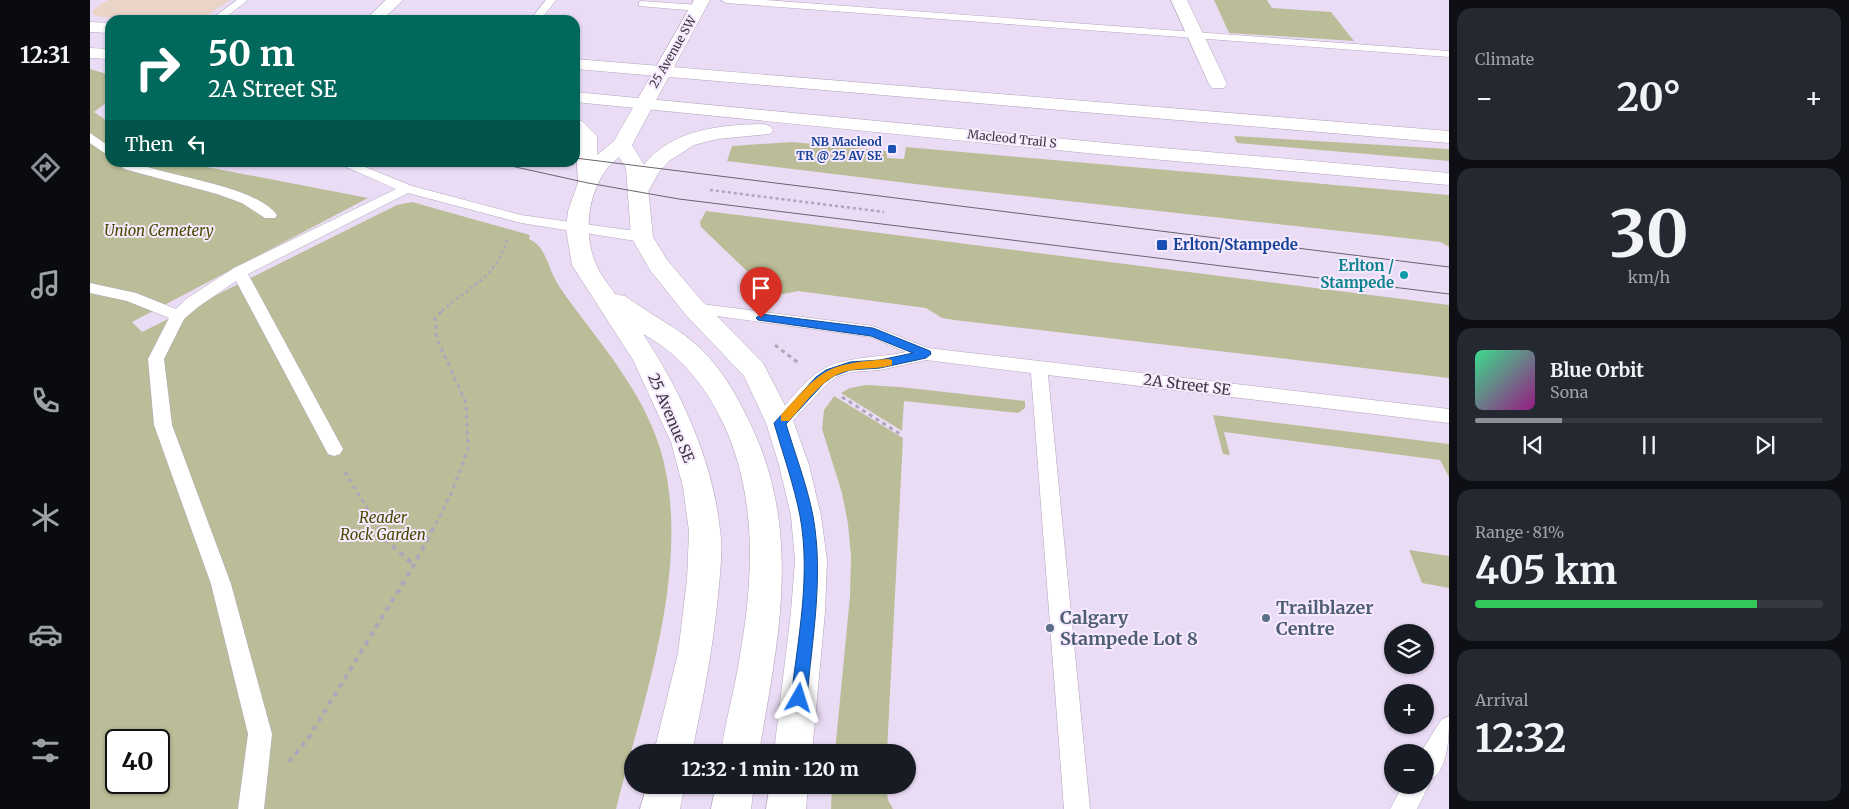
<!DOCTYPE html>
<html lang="en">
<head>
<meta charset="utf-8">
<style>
  body { margin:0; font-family:Merriweather,serif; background:#242831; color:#f1f3f6; height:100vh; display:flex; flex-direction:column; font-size:19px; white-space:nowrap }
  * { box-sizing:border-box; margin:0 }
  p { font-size:16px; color:#9ea1a6 }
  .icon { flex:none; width:28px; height:28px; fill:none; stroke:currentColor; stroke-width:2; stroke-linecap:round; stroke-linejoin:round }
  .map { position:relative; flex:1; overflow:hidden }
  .details { display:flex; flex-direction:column; gap:8px; padding:8px; background:#0d0f14; width:400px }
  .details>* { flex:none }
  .guide { position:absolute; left:15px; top:15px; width:475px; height:152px; border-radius:15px; box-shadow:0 1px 4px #0004; background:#00695c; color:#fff; overflow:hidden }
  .buttons { position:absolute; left:1294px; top:624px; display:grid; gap:10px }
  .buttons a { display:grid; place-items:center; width:50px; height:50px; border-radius:50%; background:#171b24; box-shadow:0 1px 4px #0004; font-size:25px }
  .speed { position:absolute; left:15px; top:729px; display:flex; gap:10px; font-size:25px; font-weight:700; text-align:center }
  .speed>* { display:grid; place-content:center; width:65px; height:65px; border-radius:50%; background:#171b24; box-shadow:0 1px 4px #0004; line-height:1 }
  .speed .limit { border:2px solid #111; border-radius:8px; background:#fff; color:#111 }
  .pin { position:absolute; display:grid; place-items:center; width:42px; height:42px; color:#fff; margin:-51px -21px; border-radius:50% 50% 50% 0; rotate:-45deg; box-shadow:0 0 5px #0007 }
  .pin .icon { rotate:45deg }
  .me { position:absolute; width:55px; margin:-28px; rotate:6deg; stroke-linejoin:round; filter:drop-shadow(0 0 4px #0008) }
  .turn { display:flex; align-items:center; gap:18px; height:105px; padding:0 20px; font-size:22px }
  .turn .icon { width:65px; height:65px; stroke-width:2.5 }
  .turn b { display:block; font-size:35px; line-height:42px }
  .then { display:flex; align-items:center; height:48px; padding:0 20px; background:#0003; gap:10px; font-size:19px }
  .big { font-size:38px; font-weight:700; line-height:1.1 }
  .details .card { flex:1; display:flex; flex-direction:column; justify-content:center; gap:8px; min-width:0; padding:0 18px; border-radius:15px; background:#242831 }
  .details .dial { align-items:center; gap:0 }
  .dial b { font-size:65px; line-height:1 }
  .song { display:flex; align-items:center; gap:15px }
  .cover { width:60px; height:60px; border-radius:8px; background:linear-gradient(135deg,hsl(150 70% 55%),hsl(310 70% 35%)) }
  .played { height:5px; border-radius:2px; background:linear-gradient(90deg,#8c9099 25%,#363941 25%) }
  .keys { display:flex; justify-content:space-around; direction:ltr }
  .heat { display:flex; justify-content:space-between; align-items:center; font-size:28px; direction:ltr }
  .charge { height:8px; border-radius:4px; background:linear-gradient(90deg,#34c759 81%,#363941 0) }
  .trip { position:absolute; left:534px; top:744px; width:292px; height:50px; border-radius:25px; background:#171b24; box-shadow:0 1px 4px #0004; font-weight:700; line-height:50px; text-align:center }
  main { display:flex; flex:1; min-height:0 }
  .tabs { display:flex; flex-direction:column; width:90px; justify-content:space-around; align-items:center; background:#090b0e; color:#9ea1a6 }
  .tabs .icon { width:35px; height:35px }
  .tabs .on { color:#8c9099 }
  .tabs b { font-size:22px; color:#f1f3f6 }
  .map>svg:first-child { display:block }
  .education { fill:#e9d4c7 }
  .green { fill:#bbbd98; fill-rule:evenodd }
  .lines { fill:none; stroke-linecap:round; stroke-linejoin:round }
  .service-casing { stroke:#b3a5bc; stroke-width:1 }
  .minor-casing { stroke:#b3a5bc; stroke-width:1 }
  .tertiary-casing { stroke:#b3a5bc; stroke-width:1 }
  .primary-casing { stroke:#b3a5bc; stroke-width:1 }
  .path-far2 { stroke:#b1a5b9; stroke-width:2.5; stroke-dasharray:3 3; stroke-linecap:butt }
  .path-far1 { stroke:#b1a5b9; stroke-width:3; stroke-dasharray:4 4; stroke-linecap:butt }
  .path { stroke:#b1a5b9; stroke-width:4; stroke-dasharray:5 5; stroke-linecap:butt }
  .service { fill:#fff; fill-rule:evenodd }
  .minor { fill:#fff; fill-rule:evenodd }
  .tertiary { fill:#fff; fill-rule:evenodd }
  .primary { fill:#fff; fill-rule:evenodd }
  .tram { stroke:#6b6270; stroke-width:1 }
  .route { fill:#1a73e8; stroke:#114b97 }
  .slow { fill:#f59e0b }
  .transit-dot { fill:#1a4fb4; stroke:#f7eaff; stroke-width:2 }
  .culture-dot { fill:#0f9aa8; stroke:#f7eaff; stroke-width:2 }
  .service-dot { fill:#5c6f8a; stroke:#f7eaff; stroke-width:2 }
  .labels { text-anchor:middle; stroke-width:4; stroke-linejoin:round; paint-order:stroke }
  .far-street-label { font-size:12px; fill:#3d3741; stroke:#f7eaff }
  .far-transit-label { font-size:12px; font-weight:bold; fill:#164399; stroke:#f7eaff; text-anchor:end }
  .park-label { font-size:15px; font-style:italic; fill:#494900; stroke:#f7eaff }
  .transit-label { font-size:15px; font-weight:bold; fill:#164399; stroke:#f7eaff; text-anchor:start }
  .culture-label { font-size:15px; font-weight:bold; fill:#0d838f; stroke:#f7eaff; text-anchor:end }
  .street-label { font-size:15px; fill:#3d3741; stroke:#f7eaff }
  .near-service-label { font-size:18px; font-weight:bold; fill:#4e5e75; stroke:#f7eaff; text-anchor:start }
</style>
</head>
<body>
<main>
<nav class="tabs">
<b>12:31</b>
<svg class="icon on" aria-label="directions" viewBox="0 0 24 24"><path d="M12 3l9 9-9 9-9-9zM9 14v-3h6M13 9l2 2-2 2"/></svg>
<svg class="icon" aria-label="music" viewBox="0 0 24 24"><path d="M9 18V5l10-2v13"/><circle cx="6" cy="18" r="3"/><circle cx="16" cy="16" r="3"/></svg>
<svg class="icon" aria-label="phone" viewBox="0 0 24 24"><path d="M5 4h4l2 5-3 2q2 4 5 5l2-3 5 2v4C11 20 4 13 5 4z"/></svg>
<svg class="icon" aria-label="climate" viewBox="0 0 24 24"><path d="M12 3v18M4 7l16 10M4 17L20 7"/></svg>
<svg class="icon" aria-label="car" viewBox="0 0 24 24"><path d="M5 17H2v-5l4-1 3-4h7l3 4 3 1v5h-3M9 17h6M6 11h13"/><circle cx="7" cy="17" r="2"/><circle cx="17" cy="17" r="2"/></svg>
<svg class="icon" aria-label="filters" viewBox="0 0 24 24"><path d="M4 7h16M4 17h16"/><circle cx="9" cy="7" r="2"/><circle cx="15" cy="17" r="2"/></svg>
</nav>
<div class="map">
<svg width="1359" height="809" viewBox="0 0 1359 809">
  <rect width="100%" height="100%" fill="#ebdcf5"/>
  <!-- education -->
  <path class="education" d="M18 0H140L111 20H54L10 17 2 14 5 8Z"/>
  <!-- green -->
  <g class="green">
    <path d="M1124 0H1177L1182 8 1241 12 1264 41 1139 33Z"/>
    <path d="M0 69 20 75V100L4 112 20 123V162L96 163 278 198 42 322 52 332 307 205 322 202 440 235 439 239C455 246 457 264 465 279 470 289 479 300 486 310 518 352 552 394 569 445 605 559 554 697 526 809H0ZM26 740H69V782H26Z"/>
    <path d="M1144 136 1359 149V161L1147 143Z"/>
    <path d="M702 142 797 151V158L814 159 816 147 1359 195V247L1351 242 850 187 637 161 642 146Z"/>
    <path d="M616 211 1359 305V378L864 320 852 318 836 308 723 293 708 291 683 296 611 227 610 222Z"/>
    <path d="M776 385 810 387 935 401V408L928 413 814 401 812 431 751 393 760 388Z"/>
    <path d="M744 396 813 438 797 752H745L760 596 761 557 758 524 752 493 732 429 734 410Z"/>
    <path d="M1123 415 1359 444V477L1350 460 1134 432 1140 455 1133 454Z"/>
    <path d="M1319 550 1359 556V588L1332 583Z"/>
    <path d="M742 785H796L798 800 803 809H741Z"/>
  </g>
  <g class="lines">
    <!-- service casing -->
    <g class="service-casing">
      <g id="service">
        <path d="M147 0H158L132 20H120Z"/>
        <path d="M456 0H466L450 20H440Z"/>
        <path d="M631 0H675L1359 51V57L636 3Z"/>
        <path d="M552 1 608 5 613 8 608 11 549 6V2Z"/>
        <path d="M0 133 20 147V157L0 143Z"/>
        <path d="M28 162H43C78 177 165 185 187 215L185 218H175L152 203 127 194 34 169Z"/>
        <path d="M245 162H263L322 186 431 215 552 232 559 237 552 242 431 223 318 193 158 274 253 449 250 454 244 456 238 454 146 281 108 307 94 319 74 359 82 425 141 584 182 734 174 809H148L158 734 121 584 64 425 58 359 79 318 37 301 0 293V283L46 293 86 309 96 299 144 268 306 189Z"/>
        <path d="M604 303 783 326 838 348 1359 409V423L958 375 1000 809H974L941 373 836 360 790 370 761 372 746 377 736 385 696 428 690 430 684 428 681 423 684 418C699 402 714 380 733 369 756 356 790 358 816 352L781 337 598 312 596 308 598 304Z"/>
        <path d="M1359 716C1359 736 1359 772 1338 781L1339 785 1327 809H1300L1313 785H1335V752H1331L1351 720Z"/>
      </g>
    </g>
    <!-- minor casing -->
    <g class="minor-casing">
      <g id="minor">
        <path d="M296 0H313L292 20H275Z"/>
        <path d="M1081 0H1097L1137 84 1134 88H1122L1119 84Z"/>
      </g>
    </g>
    <!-- tertiary casing -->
    <g class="tertiary-casing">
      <g id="tertiary">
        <path d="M604 0H620L542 145 556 168 563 237 577 260 613 302 673 363 704 423 719 465 731 516 737 560 735 612 722 752H684L701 612 705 560 701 516 689 465 676 423 654 376 595 314 560 270 541 237 536 168 529 157C499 179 491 231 506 264 510 275 519 285 525 294L535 296C560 315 590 328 612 350 632 370 646 394 658 419 713 529 689 636 669 752H631C635 724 643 695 648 667 663 586 669 501 634 425 615 385 591 355 553 334 591 391 623 461 630 530 633 551 630 574 628 595 623 649 613 699 602 752H564L588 653 597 580 599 531 593 487 581 442 543 360 482 265 476 229 478 211 488 183 499 162 524 141Z"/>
        <path d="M557 785H595L590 809H550Z"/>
        <path d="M626 785H664L661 809H621Z"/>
        <path d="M680 785H718L716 809H676Z"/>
      </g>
    </g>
    <!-- primary casing -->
    <g class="primary-casing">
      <g id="primary">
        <path d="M0 22 20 23V33L0 32Z"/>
        <path d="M0 48 20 49V59L0 58Z"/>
        <path d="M485 59 1359 131V143L485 69Z"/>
        <path d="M485 92 1027 144 1359 173V185L1027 156 485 102Z"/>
        <path d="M485 119 492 121 507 136 508 183 505 187 498 189 491 187 488 183Z"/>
        <path d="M673 124 680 126 683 130 680 134 627 139 604 145 579 161 569 172 555 197 548 199 541 197 537 193C543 184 547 174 553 166 581 129 630 125 673 124Z"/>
      </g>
    </g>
    <!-- path-far2 -->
    <g class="path-far2">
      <path d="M620 190 794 212"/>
      <path d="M352 311C381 284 403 282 417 240"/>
    </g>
    <!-- path-far1 -->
    <g class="path-far1">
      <path d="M685 345 710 364"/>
      <path d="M752 397 810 434"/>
      <path d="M255 472 291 531"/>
      <path d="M342 531 361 494 378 449 376 403 347 339 345 318 353 310"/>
    </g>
    <!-- path -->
    <g class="path">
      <path d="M290 530 297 541 324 565"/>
      <path d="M199 762 219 737 324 565 342 530"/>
    </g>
    <!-- service -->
    <use href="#service" class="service"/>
    <!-- minor -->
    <use href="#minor" class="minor"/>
    <!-- tertiary -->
    <use href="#tertiary" class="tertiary"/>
    <!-- primary -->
    <use href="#primary" class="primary"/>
    <!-- tram -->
    <g class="tram">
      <path d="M485 158 1359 267"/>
      <path d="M403 162 498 183 589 199 1359 294"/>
    </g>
  </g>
  <!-- route -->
  <path class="route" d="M671 314 783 328 840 351 841 354 836 358 790 368 760 370 744 376 734 383 696 424C705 454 717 485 723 516 734 576 722 639 717 698L714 704 709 706 704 704 701 698C708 639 721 575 710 516 704 485 693 454 684 423L726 377 736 370 760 362 790 360 823 353 781 336 668 320 666 318Z"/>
  <!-- slow -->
  <path class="slow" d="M798 359 802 360V365C789 369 775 368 762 370 734 374 717 402 699 421H691V415C733 369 735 364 798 359Z"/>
  <!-- markers -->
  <g class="transit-dot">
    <rect x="797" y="144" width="10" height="10" rx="2.5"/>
    <rect x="1066" y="239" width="12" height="12" rx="2.5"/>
  </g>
  <circle class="culture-dot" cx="1314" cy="275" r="5"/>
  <g class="service-dot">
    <circle cx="1176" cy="618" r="5"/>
    <circle cx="960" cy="628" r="5"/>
  </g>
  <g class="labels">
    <!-- far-street labels -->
    <g class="far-street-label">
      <text transform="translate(583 52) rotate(-60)" y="4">25 Avenue SW</text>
      <text transform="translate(922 139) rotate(6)" y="4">Macleod Trail S</text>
    </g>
    <!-- far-transit labels -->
    <g class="far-transit-label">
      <text x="792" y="146">NB Macleod<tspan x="792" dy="14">TR @ 25 AV SE</tspan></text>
    </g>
    <!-- park labels -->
    <g class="park-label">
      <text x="69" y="236">Union Cemetery</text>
      <text x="293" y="523">Reader<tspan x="293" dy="17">Rock Garden</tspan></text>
    </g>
    <!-- transit labels -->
    <g class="transit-label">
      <text x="1083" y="250">Erlton/Stampede</text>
    </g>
    <!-- culture labels -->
    <g class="culture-label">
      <text x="1304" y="271">Erlton /<tspan x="1304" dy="17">Stampede</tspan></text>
    </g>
    <!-- street labels -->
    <g class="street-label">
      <text transform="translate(1097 385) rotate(7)" y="5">2A Street SE</text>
      <text transform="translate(581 418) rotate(67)" y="5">25 Avenue SE</text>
    </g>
    <!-- near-service labels -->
    <g class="near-service-label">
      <text x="1186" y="614">Trailblazer<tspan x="1186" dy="21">Centre</tspan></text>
      <text x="970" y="624">Calgary<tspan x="970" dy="21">Stampede Lot 8</tspan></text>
    </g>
  </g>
</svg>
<div class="buttons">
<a><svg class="icon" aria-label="layers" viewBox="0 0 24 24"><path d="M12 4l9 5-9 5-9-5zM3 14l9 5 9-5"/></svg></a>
<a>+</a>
<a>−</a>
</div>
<div class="speed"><div class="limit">40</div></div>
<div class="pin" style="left:671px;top:318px;background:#d93025"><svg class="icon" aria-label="arrive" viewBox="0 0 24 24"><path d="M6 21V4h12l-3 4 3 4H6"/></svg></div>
<svg class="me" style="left:709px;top:698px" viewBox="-20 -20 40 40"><path d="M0-17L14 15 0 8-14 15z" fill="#1a73e8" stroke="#fff" stroke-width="4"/></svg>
<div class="trip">12:32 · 1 min · 120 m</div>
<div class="guide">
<div class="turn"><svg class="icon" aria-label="right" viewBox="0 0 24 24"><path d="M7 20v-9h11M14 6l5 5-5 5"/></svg><div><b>50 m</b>2A Street SE</div></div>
<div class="then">Then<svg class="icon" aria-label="left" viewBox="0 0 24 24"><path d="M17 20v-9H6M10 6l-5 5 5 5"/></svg></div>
</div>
</div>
<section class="details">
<div class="card"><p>Climate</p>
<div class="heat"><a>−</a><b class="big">20°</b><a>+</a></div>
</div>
<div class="card dial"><b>30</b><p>km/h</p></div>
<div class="card">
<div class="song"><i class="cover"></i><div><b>Blue Orbit</b><p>Sona</p></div></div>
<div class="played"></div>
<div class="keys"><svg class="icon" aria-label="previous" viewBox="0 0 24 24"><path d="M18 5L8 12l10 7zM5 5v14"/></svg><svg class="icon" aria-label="pause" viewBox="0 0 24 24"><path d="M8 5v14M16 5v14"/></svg><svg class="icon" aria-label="next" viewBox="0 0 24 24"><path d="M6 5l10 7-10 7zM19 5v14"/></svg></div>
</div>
<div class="card"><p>Range · 81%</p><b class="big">405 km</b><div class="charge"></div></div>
<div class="card"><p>Arrival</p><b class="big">12:32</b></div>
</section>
</main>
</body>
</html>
